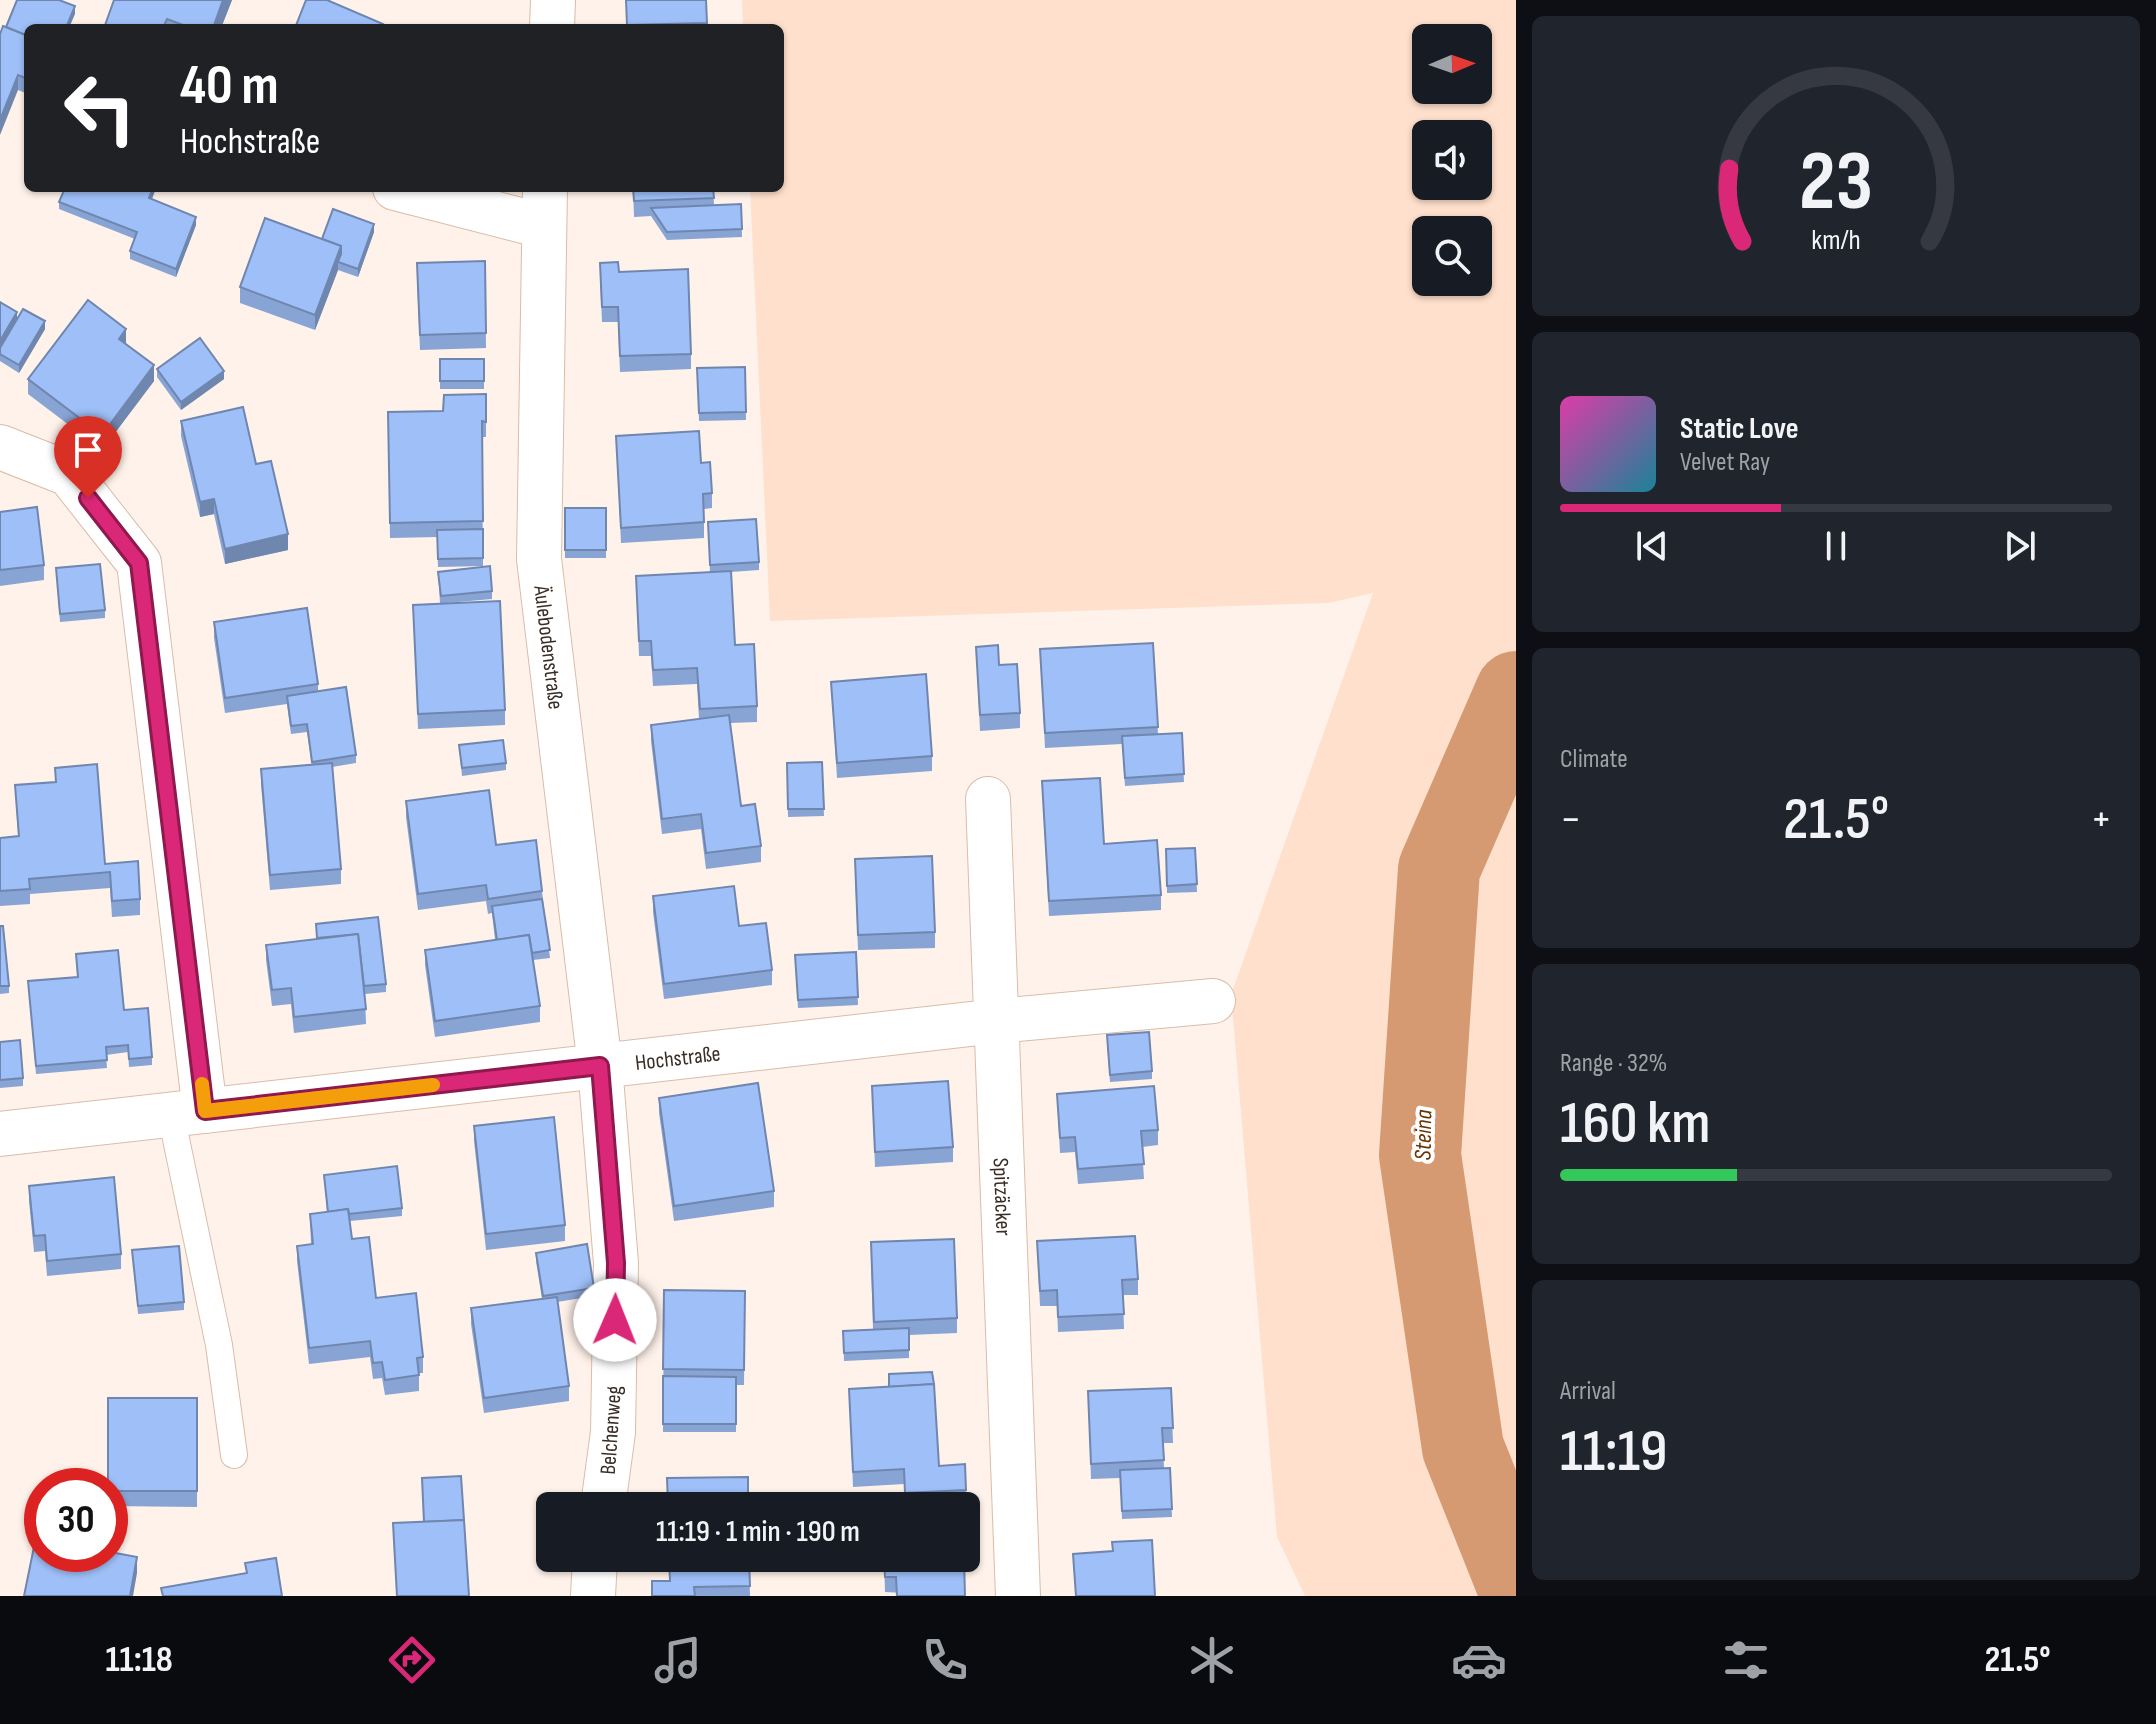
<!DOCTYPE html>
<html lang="en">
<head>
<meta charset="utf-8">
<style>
  body { margin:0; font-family:"Sofia Sans Condensed",sans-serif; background:#20242c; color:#f1f3f6; height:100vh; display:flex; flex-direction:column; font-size:30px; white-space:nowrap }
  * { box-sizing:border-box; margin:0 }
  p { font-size:26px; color:#9ea1a6 }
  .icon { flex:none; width:44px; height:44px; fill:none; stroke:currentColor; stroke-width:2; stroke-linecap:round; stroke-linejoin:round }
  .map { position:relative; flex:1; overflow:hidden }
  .sheet { display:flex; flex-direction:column; gap:16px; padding:16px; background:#0d0f14; width:640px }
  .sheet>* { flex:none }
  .top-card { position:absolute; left:24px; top:24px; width:760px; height:168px; border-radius:12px; box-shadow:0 2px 6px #0004; background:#202124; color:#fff; overflow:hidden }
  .needle { width:52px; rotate:88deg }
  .buttons { position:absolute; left:1412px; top:24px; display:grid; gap:16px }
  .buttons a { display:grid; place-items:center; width:80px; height:80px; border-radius:12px; background:#171b24; box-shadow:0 2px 6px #0004; font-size:40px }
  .speed { position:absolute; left:24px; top:1468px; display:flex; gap:16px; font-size:40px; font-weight:700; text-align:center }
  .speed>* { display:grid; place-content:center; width:104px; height:104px; border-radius:50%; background:#171b24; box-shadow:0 2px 6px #0004; line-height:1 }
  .speed .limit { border:12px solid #d22; background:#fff; color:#111 }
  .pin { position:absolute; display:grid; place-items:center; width:68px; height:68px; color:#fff; margin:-82px -34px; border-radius:50% 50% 50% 0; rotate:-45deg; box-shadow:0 0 8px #0007 }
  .pin .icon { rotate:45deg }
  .me { position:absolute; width:88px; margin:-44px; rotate:1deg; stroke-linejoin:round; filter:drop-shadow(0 0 6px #0008) }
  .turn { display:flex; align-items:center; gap:28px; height:168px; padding:0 24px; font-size:36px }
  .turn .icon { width:104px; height:104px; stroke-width:2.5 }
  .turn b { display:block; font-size:56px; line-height:68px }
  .big { font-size:60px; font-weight:600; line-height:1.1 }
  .sheet .tile { flex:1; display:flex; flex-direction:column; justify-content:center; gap:12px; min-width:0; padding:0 28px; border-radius:12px; background:#20242c }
  .sheet .dial { align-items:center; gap:0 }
  .dial svg { height:208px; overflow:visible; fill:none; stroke:#363941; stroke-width:7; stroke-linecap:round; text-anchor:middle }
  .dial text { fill:#f1f3f6; stroke:none }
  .song { display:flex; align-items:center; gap:24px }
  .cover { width:96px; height:96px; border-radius:12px; background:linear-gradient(135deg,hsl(320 70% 55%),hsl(190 70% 35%)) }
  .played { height:8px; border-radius:4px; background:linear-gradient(90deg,#db2777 40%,#363941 40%) }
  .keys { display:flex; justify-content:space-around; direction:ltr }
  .heat { display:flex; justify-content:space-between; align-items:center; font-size:44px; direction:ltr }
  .charge { height:12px; border-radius:6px; background:linear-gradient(90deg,#34c759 32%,#363941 0) }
  .trip { position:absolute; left:536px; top:1492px; width:444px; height:80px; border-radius:12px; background:#171b24; box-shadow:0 2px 6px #0004; font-weight:600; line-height:80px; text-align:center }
  .dock { display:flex; height:128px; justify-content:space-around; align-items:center; background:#090b0e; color:#9ea1a6 }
  .dock .icon { width:56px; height:56px }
  .dock .active { color:#db2777 }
  .dock b { font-size:36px; color:#f1f3f6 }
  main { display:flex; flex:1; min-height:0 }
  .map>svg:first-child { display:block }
  .green { fill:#ffe0cc; fill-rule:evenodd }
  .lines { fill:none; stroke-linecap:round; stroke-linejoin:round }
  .river { stroke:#d69a73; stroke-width:82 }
  .lane-casing { stroke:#dabca8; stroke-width:28 }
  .street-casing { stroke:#dabca8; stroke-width:46 }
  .lane { stroke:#fff; stroke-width:26 }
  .street { stroke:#fff; stroke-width:44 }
  .wall { fill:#88a4d5 }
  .shaded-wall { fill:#6f86ae }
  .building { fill:#9ebff8; stroke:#6f86ae; stroke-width:2 }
  .route-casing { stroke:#8e194d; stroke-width:20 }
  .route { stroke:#db2777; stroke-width:14 }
  .slow { stroke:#f59e0b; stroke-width:14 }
  .labels { text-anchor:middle; stroke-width:8; stroke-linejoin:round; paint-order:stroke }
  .street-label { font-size:22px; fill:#392d25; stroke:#fff }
  .water-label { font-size:24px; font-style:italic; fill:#6a3302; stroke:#fff }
</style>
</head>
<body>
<main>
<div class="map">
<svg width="1516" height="1596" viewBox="0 0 1516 1596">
  <rect width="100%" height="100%" fill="#fff2ea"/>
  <!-- green -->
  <path class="green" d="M742 0H1516V1596H1305L1277 1537 1231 995 1373 593 1328 603 770 621 750 188H780V28H743ZM1426 38H1478V90H1426ZM1426 134H1478V186H1426ZM1426 230H1478V282H1426Z"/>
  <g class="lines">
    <!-- river -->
    <path class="river" d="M1516 692 1439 869 1420 1155 1463 1448 1516 1581"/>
    <!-- lane casing -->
    <g class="lane-casing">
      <path id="lane" d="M171 1115 219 1345 234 1455"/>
    </g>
    <!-- street casing -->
    <g class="street-casing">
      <g id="street">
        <path d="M552 28 553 0"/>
        <path d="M395 188 543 226"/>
        <path id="s1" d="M545 188 539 559 600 1066 616 1263 613 1432 603 1506"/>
        <path d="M0 447 69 474 139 563 205 1111"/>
        <path id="s2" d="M988 799 1018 1596"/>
        <path id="s3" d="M0 1134 997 1021 1213 1001"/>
        <path d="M593 1596 595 1558"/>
      </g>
    </g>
    <!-- lane -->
    <use href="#lane" class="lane"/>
    <!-- street -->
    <use href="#street" class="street"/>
  </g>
  <!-- wall -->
  <g class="wall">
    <path d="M114 0H232L221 28H104Z"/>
    <path d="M626 0H706L707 28H627Z"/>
    <path d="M75 14 28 28V94L18 90 6 27Z"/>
    <path d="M65 188H156L152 199 196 225 176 277 130 259V251L135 239 59 209V202Z"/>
    <path d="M633 188H713L714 205 741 204 742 237 667 240 651 216 634 217Z"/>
    <path d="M374 232 358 277 338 270 315 330 240 303V287L322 239Z"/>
    <path d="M485 261 486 348 420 350 417 278Z"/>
    <path d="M619 272 691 354V369L620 372 618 322H602L600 278Z"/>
    <path d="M0 302 17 319 45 329 19 373 0 361Z"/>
    <path d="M126 344 154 381 102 450 28 394V379Z"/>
    <rect x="440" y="359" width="44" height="30"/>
    <path d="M745 367 746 420 699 421 697 368Z"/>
    <path d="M157 369 224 379 181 410 157 377Z"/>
    <path d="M388 412 486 422V437H482L483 566 438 567 437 537 390 538Z"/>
    <path d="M181 421 256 464 288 550 225 564 214 514 200 517 181 436Z"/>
    <path d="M616 436 701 463 712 493V508L704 509V538L621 543Z"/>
    <rect x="565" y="508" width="41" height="50"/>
    <path d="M0 512 44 565V580L0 586Z"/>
    <path d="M708 522 759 562V570L731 572 735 645 757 706V722L730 723 741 806 761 846V862L706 869 701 829 662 834 651 741V725L699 719 697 684 653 686 651 656H639L636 576 710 573Z"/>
    <path d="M56 568 105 610V618L60 622Z"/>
    <path d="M438 572 492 591V599L446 603 505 710V725L418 729 413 605 440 603Z"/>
    <path d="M214 622 318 684V692L356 755V763L332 767 341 869V884L270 890 261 784V769L312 765 307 732 291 734 287 704 225 713 214 638Z"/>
    <path d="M1153 643 1158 734 1182 733 1184 782 1125 786 1122 744 1045 748 1040 649Z"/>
    <path d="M976 647 999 665 1020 713V728L980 731Z"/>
    <path d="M831 682 932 756V771L837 778Z"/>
    <path d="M459 745 506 763V770L462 776Z"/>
    <path d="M822 762 824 816 788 817 787 763Z"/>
    <path d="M55 768 105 864 140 899V915L112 917 110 888 30 894V904L0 906V838L18 836 15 785 55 782Z"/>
    <path d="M1042 781 1104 844 1161 895V910L1049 916Z"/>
    <path d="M406 801 496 845 542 891 550 958 533 960 540 1006V1022L435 1037 425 965V950L495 940 492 913 488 914 486 901 418 910 406 817Z"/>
    <path d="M1195 848 1197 892 1167 893 1166 849Z"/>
    <path d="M855 874 935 932V948L858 950Z"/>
    <path d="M653 896 772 970V985L664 999 653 912Z"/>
    <path d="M316 924 386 984V992L365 994 366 1024 294 1033 291 1004 272 1006 266 960V945L317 939Z"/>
    <path d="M0 926 9 986V993L0 994Z"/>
    <path d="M856 952 858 1005 798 1008 795 955Z"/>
    <path d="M76 954 124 1010 152 1057V1065L129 1067 128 1052 106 1055 107 1068 36 1074 28 981 77 977Z"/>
    <path d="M0 1042 23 1078V1086L0 1088Z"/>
    <path d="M1107 1043 1152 1071V1079L1110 1082Z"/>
    <path d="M872 1086 953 1147V1162L875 1167Z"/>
    <path d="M1057 1094 1158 1130V1145L1142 1147 1144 1179 1078 1184 1075 1152 1060 1153Z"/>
    <path d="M659 1098 774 1191V1207L674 1221 659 1113Z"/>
    <path d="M474 1126 565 1225V1241L486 1250 474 1141Z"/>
    <path d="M324 1175 402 1208V1216L350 1221 352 1239 376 1298 423 1357V1373H419V1391L385 1395 382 1378 373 1379 370 1357 309 1364 297 1261V1246L311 1244 310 1214 327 1212Z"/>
    <path d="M29 1186 121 1254V1269L47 1276 45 1251 34 1252 29 1201Z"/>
    <path d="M1037 1241 1138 1279V1295H1123L1124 1329 1058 1332 1057 1306H1040Z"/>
    <path d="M132 1250 184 1302V1310L138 1314Z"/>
    <path d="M536 1253 594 1288V1296L557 1302 569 1386V1401L484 1413 471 1324V1308L542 1299 536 1261Z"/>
    <path d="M871 1258 957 1318V1333L909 1335V1358L844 1361 843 1331 873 1329Z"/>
    <path d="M664 1290 745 1291 744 1385H736V1432H663Z"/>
    <path d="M1171 1388 1173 1443H1163L1164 1468H1170L1172 1517 1122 1519 1120 1478 1091 1479 1088 1391Z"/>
    <path d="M849 1389 966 1490V1505L905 1506 904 1484 853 1487Z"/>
    <path d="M197 1398V1507L110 1506V1486Z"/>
    <path d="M749 1558 750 1596H652L669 1581Z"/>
    <path d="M884 1558 965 1596 885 1592Z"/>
  </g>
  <!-- shaded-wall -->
  <g class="shaded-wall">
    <path d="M223 0H232L221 28H213Z"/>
    <path d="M75 6V14L69 28H66Z"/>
    <path d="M18 75V90L0 135V120Z"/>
    <path d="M153 188H156L149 206V198Z"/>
    <path d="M196 217V225L176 277V269Z"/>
    <path d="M374 224V232L358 277V269Z"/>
    <path d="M341 246V262H338V270L315 330V315Z"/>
    <path d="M17 312V327L0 354V341Z"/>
    <path d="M45 321V329L19 373V365Z"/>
    <path d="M126 329V345L119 339Z"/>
    <path d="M154 365V381L102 450V435Z"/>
    <path d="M224 371V379L181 410V402Z"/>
    <path d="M214 499V514L200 517V502Z"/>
    <path d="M288 534V550L225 564V549Z"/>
    <path d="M137 1557V1573L133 1596H130Z"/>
  </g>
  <!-- building -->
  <g class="building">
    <path d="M17 0H59L75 6 66 28H28V36L6 27Z"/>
    <path d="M114 0H223L213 28H191L167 19 163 28H104Z"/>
    <path d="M306 0H327L383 24 381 28H295Z"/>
    <path d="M626 0H706L707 23 627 25Z"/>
    <path d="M3 26 28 36V79L18 75 0 120V34Z"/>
    <path d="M65 188H153L149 198 196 217 176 269 130 251 137 232 59 202Z"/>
    <path d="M633 188H713L714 198 634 201Z"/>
    <path d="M741 204 742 229 667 232 651 208Z"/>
    <path d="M333 209 374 224 358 269 338 262 341 254V246L322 239Z"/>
    <path d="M265 218 341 246 315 315 240 287Z"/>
    <path d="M485 261 486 333 420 335 417 263Z"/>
    <path d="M618 262 619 272 688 269 691 354 620 356 618 307H602L600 263Z"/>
    <path d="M88 300 126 329 119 339 154 365 102 435 28 379Z"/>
    <path d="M0 302 17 312 0 341Z"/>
    <path d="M23 309 45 321 19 365 0 354V348Z"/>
    <path d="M200 338 224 371 181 402 157 369Z"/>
    <rect x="440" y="359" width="44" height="22"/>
    <path d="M745 367 746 412 699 413 697 368Z"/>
    <path d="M486 394V422L482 421 483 521 390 523 388 412 443 411 444 395Z"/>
    <path d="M243 407 256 464 271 461 288 534 225 549 214 499 200 502 181 421Z"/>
    <path d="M699 431 701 463 710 462 712 493 703 494 704 522 621 528 616 436Z"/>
    <path d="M37 507 44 565 0 570V512Z"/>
    <rect x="565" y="508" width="41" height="42"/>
    <path d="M756 519 759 562 710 565 708 522Z"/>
    <path d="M483 529V558L438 559 437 530Z"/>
    <path d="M100 564 105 610 60 614 56 568Z"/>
    <path d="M490 566 492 591 441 596 438 572Z"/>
    <path d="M731 571 735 645 754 644 757 706 700 709 697 668 653 670 651 641H639L636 576Z"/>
    <path d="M500 601 505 710 418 714 413 605Z"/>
    <path d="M307 608 318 684 225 698 214 622Z"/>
    <path d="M1153 643 1158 727 1045 733 1040 649Z"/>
    <path d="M998 645 999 665 1017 664 1020 713 980 715 976 647Z"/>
    <path d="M926 674 932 756 837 763 831 682Z"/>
    <path d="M346 687 356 755 312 762 307 724 291 726 287 696Z"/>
    <path d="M729 715 741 806 755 804 761 846 706 853 701 814 662 819 651 725Z"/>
    <path d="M1182 733 1184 774 1125 778 1122 736Z"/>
    <path d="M503 740 506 763 462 768 459 745Z"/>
    <path d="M822 762 824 809H788L787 763Z"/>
    <path d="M332 763 341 869 270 875 261 769Z"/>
    <path d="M97 764 105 864 138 861 140 899 112 901 110 872 29 879 30 889 0 891V838L19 836 15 785 56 782 55 768Z"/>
    <path d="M1100 778 1104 844 1157 840 1161 895 1049 901 1042 781Z"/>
    <path d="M489 790 496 845 536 840 542 891 488 899 486 885 418 894 406 801Z"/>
    <path d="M1195 848 1197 884 1167 886 1166 849Z"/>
    <path d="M932 856 935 932 858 935 855 859Z"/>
    <path d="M734 886 739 926 766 923 772 970 664 984 653 896Z"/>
    <path d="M542 899 550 950 532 953 529 935 497 940 492 906Z"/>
    <path d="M378 917 386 984 364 986 358 934 317 938 316 924Z"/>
    <path d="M0 926H3L9 986H0Z"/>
    <path d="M358 934 366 1009 294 1017 291 988 272 990 266 945Z"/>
    <path d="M529 935 540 1006 435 1021 425 950Z"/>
    <path d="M118 950 124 1010 148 1008 152 1057 129 1059 128 1045 106 1047 107 1060 36 1066 28 981 78 977 76 954Z"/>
    <path d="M856 952 858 997 798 1000 795 955Z"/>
    <path d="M1149 1032 1152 1071 1110 1075 1107 1035Z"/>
    <path d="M20 1040 23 1078 0 1080V1042Z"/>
    <path d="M948 1081 953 1147 875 1152 872 1086Z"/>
    <path d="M758 1083 774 1191 674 1206 659 1098Z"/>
    <path d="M1154 1086 1158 1130 1141 1131 1144 1164 1078 1169 1075 1137 1060 1138 1057 1094Z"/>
    <path d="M554 1117 565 1225 486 1234 474 1126Z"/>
    <path d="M397 1166 402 1208 349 1214 348 1209 328 1212 324 1175Z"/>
    <path d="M114 1177 121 1254 47 1261 45 1235 34 1236 29 1186Z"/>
    <path d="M348 1209 352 1239 369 1237 376 1298 416 1293 423 1357 417 1358 419 1375 385 1380 382 1362 373 1363 370 1341 309 1348 297 1246 313 1244 310 1214Z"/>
    <path d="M1135 1236 1138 1279 1122 1280 1124 1314 1058 1317 1057 1290 1040 1291 1037 1241Z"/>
    <path d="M954 1239 957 1318 874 1322 871 1242Z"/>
    <path d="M587 1244 594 1288 543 1296 536 1253Z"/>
    <path d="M179 1246 184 1302 138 1306 132 1250Z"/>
    <path d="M664 1290 745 1291 744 1370 663 1369Z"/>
    <path d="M557 1297 569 1386 484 1398 471 1308Z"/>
    <path d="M909 1328V1350L844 1353 843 1331Z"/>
    <path d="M932 1372 934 1384 889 1387V1374Z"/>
    <path d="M663 1376 736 1377V1424H663Z"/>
    <path d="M934 1384 939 1466 965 1464 966 1490 905 1493 904 1469 853 1472 849 1389Z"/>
    <path d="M1171 1388 1173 1428H1162L1164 1460 1091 1464 1088 1391Z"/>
    <path d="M108 1398H197V1491H110V1486H108Z"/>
    <path d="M1170 1468 1172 1509 1122 1511 1120 1470Z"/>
    <path d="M461 1476 464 1520 424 1522 422 1478Z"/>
    <path d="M748 1477V1506H668L667 1478Z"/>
    <path d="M464 1520 469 1596H397L393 1523Z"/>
    <path d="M36 1537 42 1538V1554H110V1552L137 1557 130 1596H24Z"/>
    <path d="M1152 1540 1155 1596H1076L1073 1554 1113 1551 1112 1542Z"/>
    <path d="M276 1558 282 1596H163L161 1588 247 1573 245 1563Z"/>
    <path d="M669 1558H749L750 1586 694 1587 695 1596H652V1581H670Z"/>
    <path d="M884 1558H964L965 1596H897L896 1577H885Z"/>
  </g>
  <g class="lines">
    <!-- route casing -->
    <g class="route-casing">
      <path id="route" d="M88 498 139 563 205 1111 600 1066 616 1263 615 1320"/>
    </g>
    <!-- route -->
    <use href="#route" class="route"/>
    <!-- slow -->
    <path class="slow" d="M202 1084 205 1111 433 1085"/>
  </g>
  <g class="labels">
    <!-- street labels -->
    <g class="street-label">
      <text dy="8" stroke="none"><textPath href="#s1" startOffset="460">Äulebodenstraße</textPath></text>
      <text dy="8" stroke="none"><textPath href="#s3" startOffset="682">Hochstraße</textPath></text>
      <text dy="8" stroke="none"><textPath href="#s2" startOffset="398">Spitzäcker</textPath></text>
      <text transform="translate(610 1430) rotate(-86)" y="8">Belchenweg</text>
    </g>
    <!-- water labels -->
    <g class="water-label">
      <text transform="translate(1423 1135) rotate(-89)" y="8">Steina</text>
    </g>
  </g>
</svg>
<div class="buttons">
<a><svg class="needle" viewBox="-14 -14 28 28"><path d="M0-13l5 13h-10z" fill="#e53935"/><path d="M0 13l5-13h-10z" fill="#9ea1a6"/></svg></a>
<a><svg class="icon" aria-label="sound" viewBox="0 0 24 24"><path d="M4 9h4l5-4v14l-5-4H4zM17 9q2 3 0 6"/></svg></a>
<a><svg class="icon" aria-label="search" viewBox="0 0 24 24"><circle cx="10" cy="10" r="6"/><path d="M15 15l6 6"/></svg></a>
</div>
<div class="speed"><div class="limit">30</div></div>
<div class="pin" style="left:88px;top:498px;background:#d93025"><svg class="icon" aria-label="arrive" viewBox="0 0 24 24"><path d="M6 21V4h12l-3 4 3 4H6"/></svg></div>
<svg class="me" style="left:615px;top:1320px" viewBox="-20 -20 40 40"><circle r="19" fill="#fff"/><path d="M0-13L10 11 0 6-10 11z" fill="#db2777"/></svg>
<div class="trip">11:19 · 1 min · 190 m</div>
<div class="top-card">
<div class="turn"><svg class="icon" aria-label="left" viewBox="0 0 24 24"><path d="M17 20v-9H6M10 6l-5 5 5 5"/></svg><div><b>40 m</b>Hochstraße</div></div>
</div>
</div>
<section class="sheet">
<div class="tile dial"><svg viewBox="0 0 100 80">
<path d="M14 69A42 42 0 1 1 86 69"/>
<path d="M14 69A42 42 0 0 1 9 41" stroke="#db2777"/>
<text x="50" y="56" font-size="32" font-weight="700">23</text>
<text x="50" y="72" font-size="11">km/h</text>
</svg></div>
<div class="tile">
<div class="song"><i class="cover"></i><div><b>Static Love</b><p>Velvet Ray</p></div></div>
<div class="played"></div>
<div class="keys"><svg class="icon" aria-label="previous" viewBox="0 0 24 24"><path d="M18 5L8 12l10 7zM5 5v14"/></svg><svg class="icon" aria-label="pause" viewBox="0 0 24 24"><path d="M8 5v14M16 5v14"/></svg><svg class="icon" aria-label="next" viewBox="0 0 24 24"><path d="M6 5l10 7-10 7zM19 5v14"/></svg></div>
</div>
<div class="tile"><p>Climate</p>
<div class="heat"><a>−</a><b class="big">21.5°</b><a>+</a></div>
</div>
<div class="tile"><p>Range · 32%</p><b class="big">160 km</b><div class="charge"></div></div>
<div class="tile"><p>Arrival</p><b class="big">11:19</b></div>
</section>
</main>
<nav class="dock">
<b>11:18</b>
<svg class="icon active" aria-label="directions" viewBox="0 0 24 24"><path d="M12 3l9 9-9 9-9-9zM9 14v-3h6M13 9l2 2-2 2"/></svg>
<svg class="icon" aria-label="music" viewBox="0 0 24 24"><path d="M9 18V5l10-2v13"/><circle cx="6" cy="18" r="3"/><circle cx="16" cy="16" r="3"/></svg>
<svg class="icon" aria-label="phone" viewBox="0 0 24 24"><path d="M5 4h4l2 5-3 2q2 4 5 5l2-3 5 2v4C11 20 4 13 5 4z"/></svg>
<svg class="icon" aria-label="climate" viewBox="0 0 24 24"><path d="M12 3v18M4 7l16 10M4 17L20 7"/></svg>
<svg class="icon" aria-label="car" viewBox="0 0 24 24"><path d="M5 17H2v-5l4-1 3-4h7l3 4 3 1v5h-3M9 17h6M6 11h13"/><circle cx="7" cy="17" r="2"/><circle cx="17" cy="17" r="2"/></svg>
<svg class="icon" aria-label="filters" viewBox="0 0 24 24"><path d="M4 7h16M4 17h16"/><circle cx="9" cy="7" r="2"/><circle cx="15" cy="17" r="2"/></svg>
<b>21.5°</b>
</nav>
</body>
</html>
